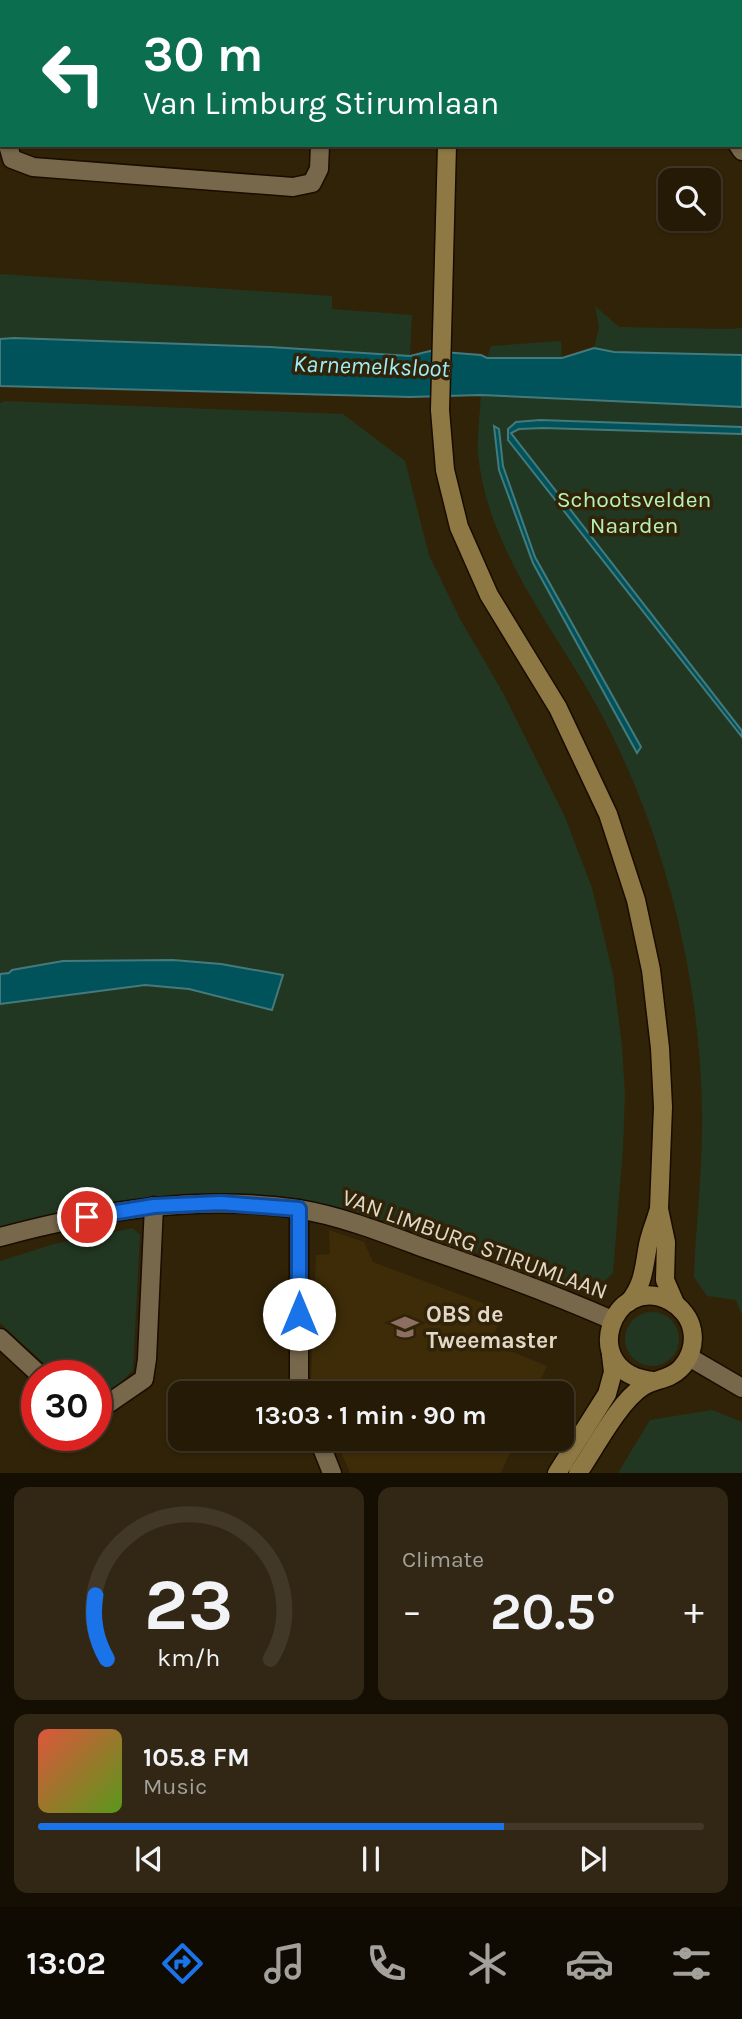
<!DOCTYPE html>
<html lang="en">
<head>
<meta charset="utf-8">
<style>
  body { margin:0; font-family:Karla,sans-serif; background:#312714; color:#f1f3f6; height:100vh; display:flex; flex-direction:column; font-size:26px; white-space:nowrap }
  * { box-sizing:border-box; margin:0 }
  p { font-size:23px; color:#a3a19b }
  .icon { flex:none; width:38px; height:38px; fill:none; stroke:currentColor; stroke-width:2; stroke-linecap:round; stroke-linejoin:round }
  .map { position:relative; height:1473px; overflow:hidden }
  .panel { display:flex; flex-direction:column; gap:14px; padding:14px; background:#140e03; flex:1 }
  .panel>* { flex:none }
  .guide { position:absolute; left:0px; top:0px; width:742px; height:147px; box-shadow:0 2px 5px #0004,0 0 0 2px #423828; background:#0b6e4f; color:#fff; overflow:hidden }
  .fabs { position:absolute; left:658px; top:168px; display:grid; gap:14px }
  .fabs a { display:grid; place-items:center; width:63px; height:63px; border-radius:14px; background:#251a06; box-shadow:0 2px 5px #0004,0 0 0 2px #423828; font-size:35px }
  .speed { position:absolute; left:21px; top:1360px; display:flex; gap:14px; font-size:35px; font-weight:700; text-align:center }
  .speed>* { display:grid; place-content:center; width:91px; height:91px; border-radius:50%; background:#251a06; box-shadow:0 2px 5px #0004,0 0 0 2px #423828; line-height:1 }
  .speed .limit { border:10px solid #d22; background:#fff; color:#111 }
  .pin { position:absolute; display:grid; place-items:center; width:60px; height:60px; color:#fff; margin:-30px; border:4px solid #fff; border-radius:50%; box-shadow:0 2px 7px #0007 }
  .me { position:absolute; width:77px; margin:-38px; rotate:0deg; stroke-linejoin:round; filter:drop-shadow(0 0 5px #0008) }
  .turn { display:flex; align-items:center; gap:24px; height:147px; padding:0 28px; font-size:32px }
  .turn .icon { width:91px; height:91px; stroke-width:2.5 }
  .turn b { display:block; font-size:49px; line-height:60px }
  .big { font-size:52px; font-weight:700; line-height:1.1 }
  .panel .tile { flex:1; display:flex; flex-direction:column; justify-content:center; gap:10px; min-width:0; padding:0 24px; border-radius:14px; background:#312714 }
  .panel .dial { align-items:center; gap:0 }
  .dial svg { height:182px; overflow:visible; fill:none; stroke:#423828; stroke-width:7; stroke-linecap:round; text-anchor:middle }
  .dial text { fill:#f1f3f6; stroke:none }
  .song { display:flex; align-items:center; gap:21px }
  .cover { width:84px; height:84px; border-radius:10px; background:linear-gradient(135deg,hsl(10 70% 55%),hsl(90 70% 35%)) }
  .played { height:7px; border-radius:4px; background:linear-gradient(90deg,#1a73e8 70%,#423828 70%) }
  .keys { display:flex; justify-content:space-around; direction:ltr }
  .heat { display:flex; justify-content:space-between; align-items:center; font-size:38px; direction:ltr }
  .panel .tiles { flex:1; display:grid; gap:14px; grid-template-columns:1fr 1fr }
  .tile:last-child { grid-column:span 2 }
  .trip { position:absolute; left:168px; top:1381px; width:406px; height:70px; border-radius:14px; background:#251a06; box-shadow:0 2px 5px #0004,0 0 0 2px #423828; font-weight:700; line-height:70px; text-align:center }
  .tabs { display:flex; height:112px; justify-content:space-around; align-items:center; background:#0f0a02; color:#a3a19b }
  .tabs .icon { width:49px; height:49px }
  .tabs .on { color:#1a73e8 }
  .tabs b { font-size:32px; color:#f1f3f6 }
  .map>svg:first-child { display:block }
  .built { fill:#3e2c09 }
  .green { fill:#223722; fill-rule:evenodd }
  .water { fill:#00525b; stroke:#447a7c; stroke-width:2 }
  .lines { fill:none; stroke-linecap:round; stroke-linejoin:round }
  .street-casing { stroke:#190c00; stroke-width:21 }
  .secondary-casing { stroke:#190c00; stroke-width:21 }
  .street { stroke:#77674b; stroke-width:18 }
  .secondary { stroke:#8e7944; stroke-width:18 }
  .route-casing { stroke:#114b97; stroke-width:18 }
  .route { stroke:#1a73e8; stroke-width:12 }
  .labels { text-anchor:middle; stroke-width:7; stroke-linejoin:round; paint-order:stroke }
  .park-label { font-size:23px; fill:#b6f1b6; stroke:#312308 }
  .street-label { font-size:23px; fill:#e2d8c9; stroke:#312308 }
  .poi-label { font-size:23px; font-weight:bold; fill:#e2d8c9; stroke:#312308; text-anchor:start }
  .water-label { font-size:24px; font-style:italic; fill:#9dedf9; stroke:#312308 }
</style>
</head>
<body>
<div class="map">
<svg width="742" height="1473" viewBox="0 0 742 1473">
  <rect width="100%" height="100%" fill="#312308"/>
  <!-- built -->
  <g class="built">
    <path d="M329 1230 364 1242 373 1262 504 1311 491 1343 547 1366 535 1393H316L311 1382 316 1255 330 1254Z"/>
    <path d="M335 1439H516L501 1473H350Z"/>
  </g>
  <!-- green -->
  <g class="green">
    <path d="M0 274 332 296V309L412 315 410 356 270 347 0 339Z"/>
    <path d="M595 306 619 327 729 329 742 328V355L614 352 594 348 599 327Z"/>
    <path d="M561 341 562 358H487L491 346Z"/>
    <path d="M481 395 742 407V1315L736 1300 707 1296 694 1277C696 1223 703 1168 702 1113 701 1014 682 916 649 822 633 778 613 733 589 692 546 618 486 542 478 453 477 435 480 414 481 395ZM499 429 503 466 535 557 574 626 637 752 533 563 499 470Z"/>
    <path d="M5 401 343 414 405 461 429 555 460 619 503 693 565 817 592 888 613 974 622 1047 625 1095 623 1148 613 1273 593 1292 530 1269 513 1267 388 1219 376 1221 273 1198 0 1229V1004L145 985 189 989 271 1010 283 975 221 964 173 960 0 974V403Z"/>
    <path d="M133 1228 140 1235 133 1370 96 1407V1376L57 1375 0 1323V1261L54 1244Z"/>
    <circle cx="652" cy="1339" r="27"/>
    <path d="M712 1410 742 1422V1473H618L650 1420Z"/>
  </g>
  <!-- water -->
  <g class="water">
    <path d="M14 338 270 347 410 356 430 351 481 355 487 358H562L594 348 614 352 742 355V407L481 395 410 397 0 386V339Z"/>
    <path d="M540 420 742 427V434L543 428 519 429 511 433 742 731V737L508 440V429L516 422Z"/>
    <path d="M494 426 499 429 503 466 535 557 641 747 637 753 533 563 499 470Z"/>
    <path d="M173 960 221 964 283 975 272 1010 189 989 145 985 0 1004V974L9 973 12 970 63 961Z"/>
  </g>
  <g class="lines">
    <!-- street casing -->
    <g class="street-casing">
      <g id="street">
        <path d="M717 0V2"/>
        <path d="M32 2V0"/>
        <path d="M325 2V0"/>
        <path d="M8 145 12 159 33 167 293 187 312 183 319 169 320 145"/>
        <path d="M738 145 742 151"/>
        <path d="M0 1237C97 1211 197 1194 298 1209 341 1216 384 1233 424 1248 488 1270 551 1293 612 1320"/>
        <path d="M0 1338 41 1376"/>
        <path d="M689 1357 742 1388"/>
        <path d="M299 1393V1209"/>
        <path d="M96 1412 144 1379 147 1359 154 1206"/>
        <path d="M318 1438 332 1473"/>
      </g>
    </g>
    <!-- secondary casing -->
    <g class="secondary-casing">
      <g id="secondary">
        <path d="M450 0V2"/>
        <path d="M447 145 440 410 445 470 459 527 489 595 558 708 608 814 636 900 651 970 660 1048 663 1107 659 1209 666 1242 665 1280 675 1303"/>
        <path d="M629 1302C644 1284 644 1266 648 1245 650 1234 655 1223 658 1212"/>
        <path d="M557 1473 607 1394 613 1372 611 1355"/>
        <path d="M578 1473C594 1450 619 1402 642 1387 654 1379 669 1380 680 1369 690 1359 695 1344 692 1330 690 1318 681 1307 670 1301 612 1271 576 1373 653 1381"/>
      </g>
    </g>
    <!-- street -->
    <use href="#street" class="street"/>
    <!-- secondary -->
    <use href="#secondary" class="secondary"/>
  </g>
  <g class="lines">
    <!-- route casing -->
    <g class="route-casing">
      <path id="route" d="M87 1217 154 1206 221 1203 299 1209V1314"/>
    </g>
    <!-- route -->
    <use href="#route" class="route"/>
  </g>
  <!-- icons -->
  <defs>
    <g id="school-bare" transform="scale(2.1)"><path d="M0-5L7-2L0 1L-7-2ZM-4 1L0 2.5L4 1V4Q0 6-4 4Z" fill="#8d6e63" stroke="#312308" stroke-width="2.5" paint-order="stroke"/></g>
  </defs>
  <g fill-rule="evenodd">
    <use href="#school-bare" x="405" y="1327"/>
  </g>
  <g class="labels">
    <!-- park labels -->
    <g class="park-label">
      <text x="634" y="507">Schootsvelden<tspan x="634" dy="26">Naarden</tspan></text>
    </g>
    <!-- street labels -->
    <g class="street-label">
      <text transform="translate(475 1244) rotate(20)" y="8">VAN LIMBURG STIRUMLAAN</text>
    </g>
    <!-- poi labels -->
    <g class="poi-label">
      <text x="426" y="1322">OBS de<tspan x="426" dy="26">Tweemaster</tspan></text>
    </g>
    <!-- water labels -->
    <g class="water-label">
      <text transform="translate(371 366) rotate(2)" y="8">Karnemelksloot</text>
    </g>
  </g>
</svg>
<div class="fabs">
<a><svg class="icon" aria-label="search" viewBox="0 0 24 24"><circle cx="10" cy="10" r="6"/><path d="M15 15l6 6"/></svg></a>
</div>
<div class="speed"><div class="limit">30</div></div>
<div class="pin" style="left:87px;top:1217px;background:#d93025"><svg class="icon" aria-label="arrive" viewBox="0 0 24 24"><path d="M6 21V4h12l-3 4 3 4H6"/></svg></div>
<svg class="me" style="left:299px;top:1314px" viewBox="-20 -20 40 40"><circle r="19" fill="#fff"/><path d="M0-13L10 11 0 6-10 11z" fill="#1a73e8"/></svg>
<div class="trip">13:03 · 1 min · 90 m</div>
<div class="guide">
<div class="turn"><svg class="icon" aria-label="left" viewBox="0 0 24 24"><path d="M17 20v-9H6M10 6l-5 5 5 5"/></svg><div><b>30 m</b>Van Limburg Stirumlaan</div></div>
</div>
</div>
<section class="panel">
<div class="tiles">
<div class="tile dial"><svg viewBox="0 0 100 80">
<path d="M14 69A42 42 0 1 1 86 69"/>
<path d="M14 69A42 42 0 0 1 9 41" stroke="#1a73e8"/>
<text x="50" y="56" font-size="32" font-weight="700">23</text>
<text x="50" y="72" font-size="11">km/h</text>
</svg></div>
<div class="tile"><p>Climate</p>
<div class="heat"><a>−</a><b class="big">20.5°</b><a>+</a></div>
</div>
<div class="tile">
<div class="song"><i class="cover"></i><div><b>105.8 FM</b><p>Music</p></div></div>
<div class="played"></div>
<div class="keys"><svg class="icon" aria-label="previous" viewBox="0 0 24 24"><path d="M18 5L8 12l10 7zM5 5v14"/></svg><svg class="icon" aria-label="pause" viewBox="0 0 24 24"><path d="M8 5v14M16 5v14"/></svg><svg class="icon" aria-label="next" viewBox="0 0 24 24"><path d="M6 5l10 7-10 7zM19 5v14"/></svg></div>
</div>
</div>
</section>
<nav class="tabs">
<b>13:02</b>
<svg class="icon on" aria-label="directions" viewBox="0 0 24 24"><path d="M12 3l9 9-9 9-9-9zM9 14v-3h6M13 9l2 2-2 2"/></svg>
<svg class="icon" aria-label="music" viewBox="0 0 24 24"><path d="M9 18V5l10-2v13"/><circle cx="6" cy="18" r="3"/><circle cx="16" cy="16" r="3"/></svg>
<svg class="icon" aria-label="phone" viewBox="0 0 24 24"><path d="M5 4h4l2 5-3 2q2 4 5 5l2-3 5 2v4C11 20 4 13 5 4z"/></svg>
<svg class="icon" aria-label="climate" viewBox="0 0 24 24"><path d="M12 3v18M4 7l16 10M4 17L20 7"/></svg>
<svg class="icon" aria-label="car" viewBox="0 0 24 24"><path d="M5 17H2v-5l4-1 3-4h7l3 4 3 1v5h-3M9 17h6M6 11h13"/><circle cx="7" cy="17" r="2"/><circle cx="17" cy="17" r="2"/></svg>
<svg class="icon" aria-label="filters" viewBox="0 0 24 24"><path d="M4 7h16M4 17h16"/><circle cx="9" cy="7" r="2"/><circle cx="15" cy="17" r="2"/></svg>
</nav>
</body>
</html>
